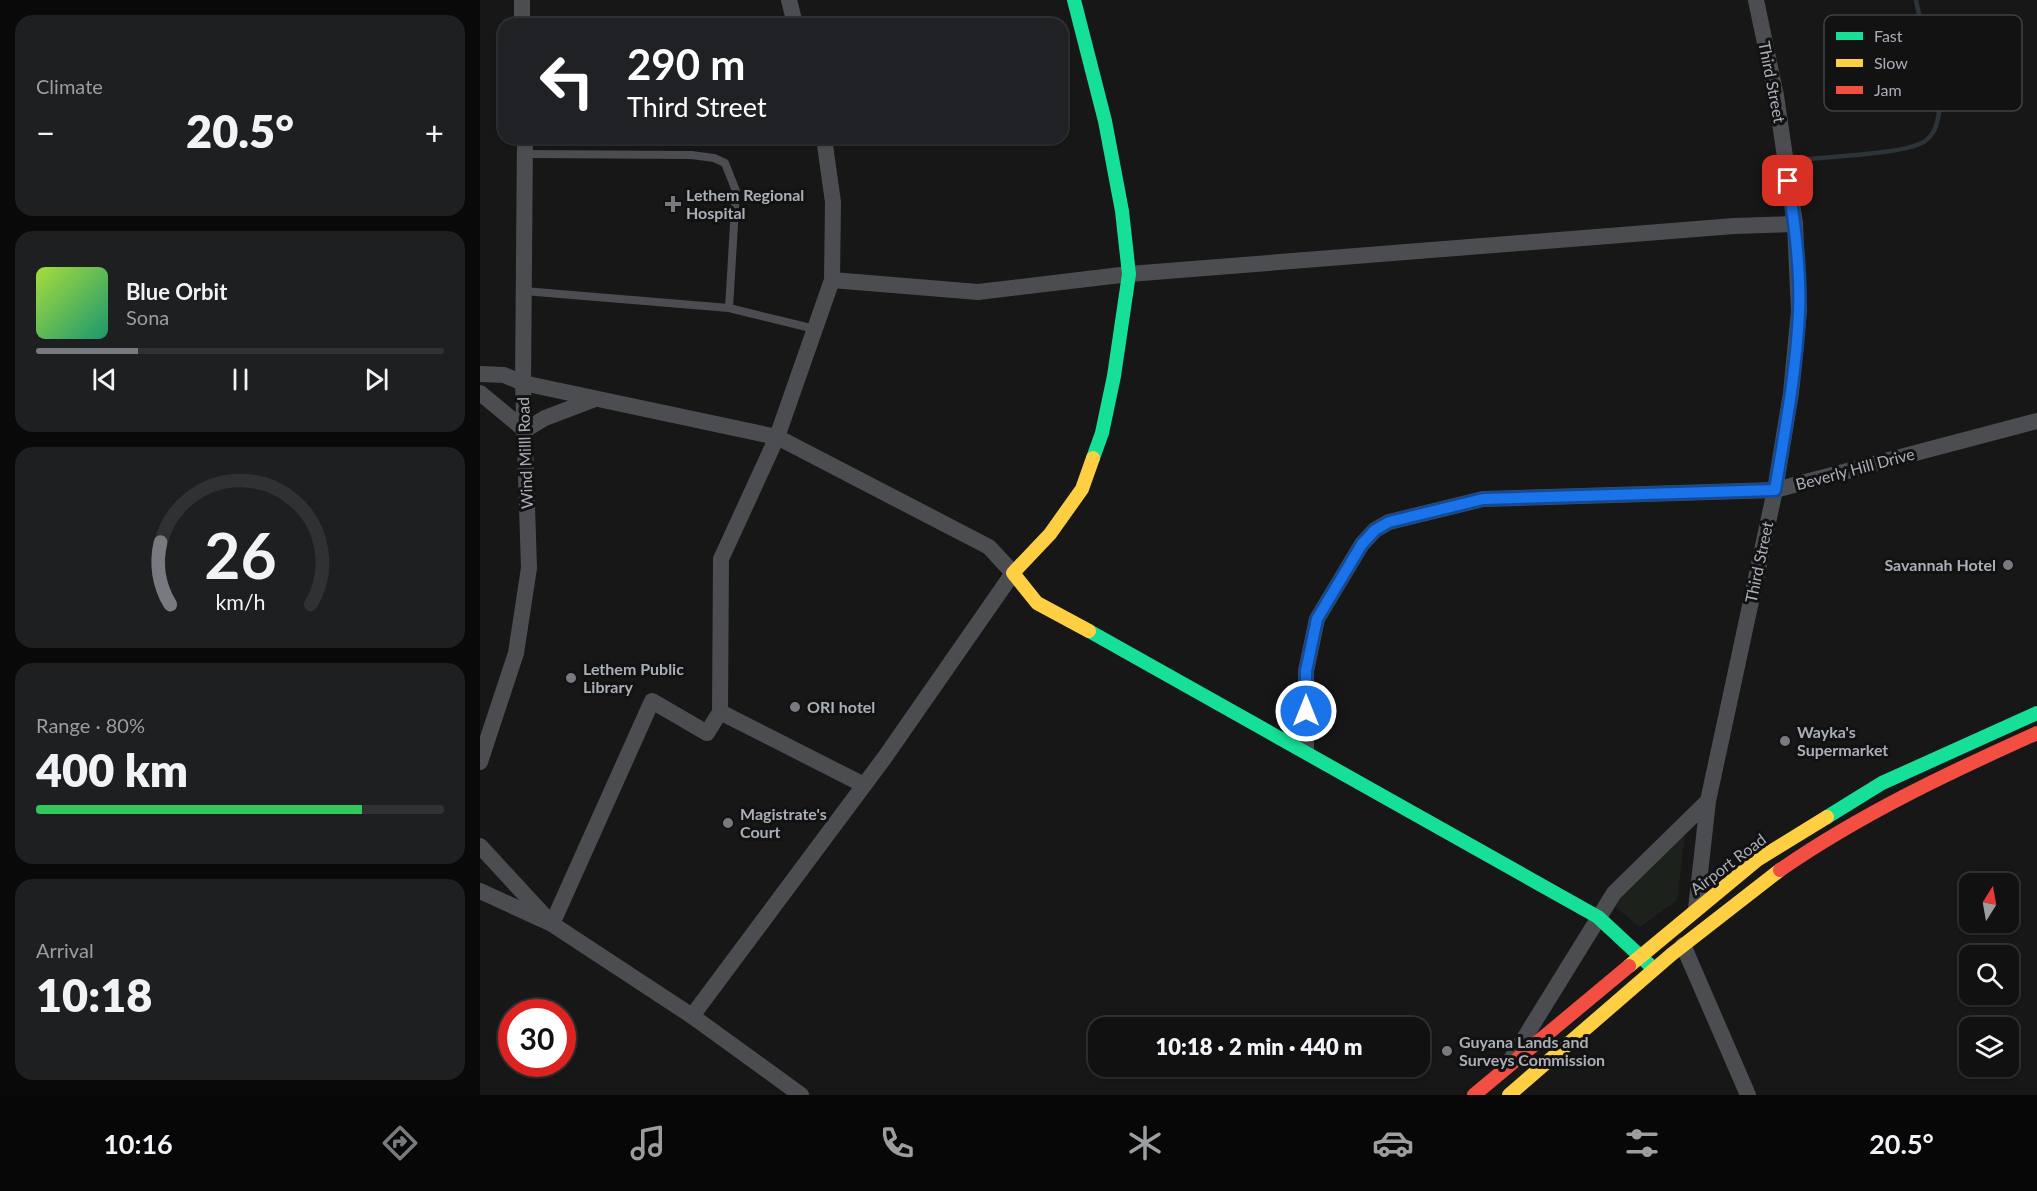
<!DOCTYPE html>
<html lang="en">
<head>
<meta charset="utf-8">
<style>
  body { margin:0; font-family:Lato,sans-serif; background:#1e1f20; color:#f1f3f6; height:100vh; display:flex; flex-direction:column; font-size:22px; white-space:nowrap }
  * { box-sizing:border-box; margin:0 }
  p { font-size:20px; color:#9c9d9f }
  .icon { flex:none; width:33px; height:33px; fill:none; stroke:currentColor; stroke-width:2; stroke-linecap:round; stroke-linejoin:round }
  .map { position:relative; flex:1; overflow:hidden }
  .panel { display:flex; flex-direction:column; gap:15px; padding:15px; background:#09090a; width:480px }
  .panel>* { flex:none }
  .top-card { position:absolute; left:18px; top:18px; width:570px; height:126px; border-radius:18px; box-shadow:0 2px 4px #0004,0 0 0 2px #303132; background:#202124; color:#fff; overflow:hidden }
  .needle { width:39px; rotate:11deg }
  .buttons { position:absolute; left:1479px; top:873px; display:grid; gap:12px }
  .buttons a { display:grid; place-items:center; width:60px; height:60px; border-radius:12px; background:#111112; box-shadow:0 2px 4px #0004,0 0 0 2px #303132; font-size:30px }
  .speed { position:absolute; left:18px; top:999px; display:flex; gap:12px; font-size:30px; font-weight:700; text-align:center }
  .speed>* { display:grid; place-content:center; width:78px; height:78px; border-radius:50%; background:#111112; box-shadow:0 2px 4px #0004,0 0 0 2px #303132; line-height:1 }
  .speed .limit { border:9px solid #d22; background:#fff; color:#111 }
  .pin { position:absolute; display:grid; place-items:center; width:51px; height:51px; color:#fff; margin:-26px; border-radius:12px; box-shadow:0 3px 9px #0006 }
  .me { position:absolute; width:66px; margin:-33px; rotate:0deg; stroke-linejoin:round; filter:drop-shadow(0 0 4px #0008) }
  .turn { display:flex; align-items:center; gap:21px; height:126px; padding:0 30px; font-size:27px }
  .turn .icon { width:78px; height:78px; stroke-width:2.5 }
  .turn b { display:block; font-size:42px; line-height:51px }
  .big { font-size:45px; font-weight:800; line-height:1.1 }
  .panel .widget { flex:1; display:flex; flex-direction:column; justify-content:center; gap:9px; min-width:0; padding:0 21px; border-radius:18px; background:#1e1f20 }
  .panel .dial { align-items:center; gap:0 }
  .dial svg { height:156px; overflow:visible; fill:none; stroke:#303132; stroke-width:7; stroke-linecap:round; text-anchor:middle }
  .dial text { fill:#f1f3f6; stroke:none }
  .song { display:flex; align-items:center; gap:18px }
  .cover { width:72px; height:72px; border-radius:9px; background:linear-gradient(135deg,hsl(80 70% 55%),hsl(160 70% 35%)) }
  .played { height:6px; border-radius:3px; background:linear-gradient(90deg,#777a7f 25%,#303132 25%) }
  .keys { display:flex; justify-content:space-around; direction:ltr }
  .heat { display:flex; justify-content:space-between; align-items:center; font-size:33px; direction:ltr }
  .charge { height:9px; border-radius:4px; background:linear-gradient(90deg,#34c759 80%,#303132 0) }
  .trip { position:absolute; left:608px; top:1017px; width:342px; height:60px; border-radius:18px; background:#111112; box-shadow:0 2px 4px #0004,0 0 0 2px #303132; font-weight:800; line-height:60px; text-align:center }
  .menu { display:flex; height:96px; justify-content:space-around; align-items:center; background:#070707; color:#9c9d9f }
  .menu .icon { width:42px; height:42px }
  .menu .current { color:#777a7f }
  .menu b { font-size:27px; color:#f1f3f6 }
  main { display:flex; flex:1; min-height:0 }
  .map>svg:first-child { display:block }
  .green { fill:#1c211c }
  .lines { fill:none; stroke-linecap:round; stroke-linejoin:round }
  .stream { stroke:#2c3438; stroke-width:4.5 }
  .lane { stroke:#4c4d50; stroke-width:8 }
  .street { stroke:#4c4d50; stroke-width:16 }
  .fast { stroke:#16e098; stroke-width:14 }
  .slow { stroke:#ffcf43; stroke-width:14 }
  .jam { stroke:#f24e42; stroke-width:14 }
  .route-casing { stroke:#114b97; stroke-width:15 }
  .route { stroke:#1a73e8; stroke-width:10 }
  .poi-dot { fill:#777a7f; stroke:#121213; stroke-width:2 }
  .labels { text-anchor:middle; stroke-width:6; stroke-linejoin:round; paint-order:stroke }
  .street-label { font-size:16px; fill:#aaafb7; stroke:#121213 }
  .poi-label { font-size:16px; font-weight:bold; fill:#aaafb7; stroke:#121213; text-anchor:start }
  .key { fill:#121213; stroke:#404144; stroke-width:1.5 }
  .key-label { font-size:16px; fill:#aaafb7 }
</style>
</head>
<body>
<main>
<section class="panel">
<div class="widget"><p>Climate</p>
<div class="heat"><a>−</a><b class="big">20.5°</b><a>+</a></div>
</div>
<div class="widget">
<div class="song"><i class="cover"></i><div><b>Blue Orbit</b><p>Sona</p></div></div>
<div class="played"></div>
<div class="keys"><svg class="icon" aria-label="previous" viewBox="0 0 24 24"><path d="M18 5L8 12l10 7zM5 5v14"/></svg><svg class="icon" aria-label="pause" viewBox="0 0 24 24"><path d="M8 5v14M16 5v14"/></svg><svg class="icon" aria-label="next" viewBox="0 0 24 24"><path d="M6 5l10 7-10 7zM19 5v14"/></svg></div>
</div>
<div class="widget dial"><svg viewBox="0 0 100 80">
<path d="M14 69A42 42 0 1 1 86 69"/>
<path d="M14 69A42 42 0 0 1 9 37" stroke="#777a7f"/>
<text x="50" y="56" font-size="32" font-weight="700">26</text>
<text x="50" y="72" font-size="11">km/h</text>
</svg></div>
<div class="widget"><p>Range · 80%</p><b class="big">400 km</b><div class="charge"></div></div>
<div class="widget"><p>Arrival</p><b class="big">10:18</b></div>
</section>
<div class="map">
<svg width="1557" height="1095" viewBox="0 0 1557 1095">
  <rect width="100%" height="100%" fill="#171718"/>
  <!-- green -->
  <path class="green" d="M1205 835 1197 900 1160 927 1132 904Z"/>
  <g class="lines">
    <!-- stream -->
    <path class="stream" d="M1328 159C1353 156 1427 154 1445 141 1455 134 1457 124 1459 113L1436 0"/>
    <!-- lane -->
    <g class="lane">
      <path d="M46 154 211 155 234 158 245 163 256 191 249 308"/>
      <path d="M44 291 249 308 335 329"/>
    </g>
    <!-- street -->
    <g class="street">
      <path d="M42 0V24"/>
      <path d="M309 0 315 24"/>
      <path d="M352 280 498 292 649 274 1254 226 1315 224"/>
      <path d="M0 374 24 375 43 383 297 437 241 559 240 712 384 785"/>
      <path d="M0 393 45 430 65 418 115 399"/>
      <path d="M826 751V671L837 619 882 544 895 530 909 522 1003 499 1295 490 1557 421"/>
      <path d="M0 762 36 653 49 568 43 383 45 138"/>
      <path d="M0 846 72 924 172 701 227 733 240 712"/>
      <path d="M0 891 72 924 212 1016"/>
      <path d="M1216 909 1228 801 1295 490 1311 393 1319 311 1315 224 1296 96 1276 0"/>
      <path d="M1203 945 1268 1095"/>
      <path d="M1032 1058 1134 893 1228 801"/>
      <path d="M321 1095 212 1016 405 757 533 573 509 547 297 437 352 280 353 202 344 138"/>
    </g>
    <!-- fast -->
    <g class="fast">
      <path d="M594 0 625 121 642 211 649 274 634 376 622 433 613 458"/>
      <path d="M609 631 1118 917 1174 969"/>
      <path d="M1347 817 1402 783 1557 713"/>
    </g>
    <!-- slow -->
    <g class="slow">
      <path d="M609 631 557 603 533 573 570 534 602 489 613 458"/>
      <path d="M1149 966 1277 860 1347 817"/>
      <path d="M1029 1095 1192 954 1300 870"/>
    </g>
    <!-- jam -->
    <g class="jam">
      <path d="M1300 870C1381 814 1468 773 1557 733"/>
      <path d="M994 1095 1149 966"/>
    </g>
  </g>
  <g class="lines">
    <!-- route casing -->
    <g class="route-casing">
      <path id="route" d="M826 711V671L837 619 882 544 895 530 909 522 1003 499 1295 490C1305 431 1316 373 1319 313 1321 270 1315 224 1308 181"/>
    </g>
    <!-- route -->
    <use href="#route" class="route"/>
  </g>
  <!-- markers -->
  <g class="poi-dot">
    <path d="M190 195h6v6h6v6h-6v6h-6v-6h-6v-6h6z"/>
    <circle cx="1528" cy="565" r="6"/>
    <circle cx="91" cy="678" r="6"/>
    <circle cx="315" cy="707" r="6"/>
    <circle cx="1305" cy="741" r="6"/>
    <circle cx="248" cy="823" r="6"/>
    <circle cx="967" cy="1051" r="6"/>
  </g>
  <g class="labels">
    <!-- street labels -->
    <g class="street-label">
      <text transform="translate(1292 82) rotate(79)" y="6">Third Street</text>
      <text transform="translate(45 453) rotate(-92)" y="6">Wind Milll Road</text>
      <text transform="translate(1375 469) rotate(-15)" y="6">Beverly Hill Drive</text>
      <text transform="translate(1279 562) rotate(-78)" y="6">Third Street</text>
      <text transform="translate(1248 864) rotate(-37)" y="6">Airport Road</text>
    </g>
    <!-- poi labels -->
    <g class="poi-label">
      <text x="206" y="201">Lethem Regional<tspan x="206" dy="18">Hospital</tspan></text>
      <text x="1516" y="571" text-anchor="end">Savannah Hotel</text>
      <text x="103" y="675">Lethem Public<tspan x="103" dy="18">Library</tspan></text>
      <text x="327" y="713">ORI hotel</text>
      <text x="1317" y="738">Wayka's<tspan x="1317" dy="18">Supermarket</tspan></text>
      <text x="260" y="820">Magistrate's<tspan x="260" dy="18">Court</tspan></text>
      <text x="979" y="1048">Guyana Lands and<tspan x="979" dy="18">Surveys Commission</tspan></text>
    </g>
  </g>
  <!-- legend -->
  <rect x="1344" y="15" width="198" height="96" rx="9" class="key"/>
  <rect x="1356" y="32" width="27" height="8" fill="#16e098"/>
  <rect x="1356" y="59" width="27" height="8" fill="#ffcf43"/>
  <rect x="1356" y="86" width="27" height="8" fill="#f24e42"/>
  <g class="key-label">
    <text x="1394" y="42">Fast</text>
    <text x="1394" y="69">Slow</text>
    <text x="1394" y="96">Jam</text>
  </g>
</svg>
<div class="buttons">
<a><svg class="needle" viewBox="-14 -14 28 28"><path d="M0-13l5 13h-10z" fill="#e53935"/><path d="M0 13l5-13h-10z" fill="#9c9d9f"/></svg></a>
<a><svg class="icon" aria-label="search" viewBox="0 0 24 24"><circle cx="10" cy="10" r="6"/><path d="M15 15l6 6"/></svg></a>
<a><svg class="icon" aria-label="layers" viewBox="0 0 24 24"><path d="M12 4l9 5-9 5-9-5zM3 14l9 5 9-5"/></svg></a>
</div>
<div class="speed"><div class="limit">30</div></div>
<div class="pin" style="left:1308px;top:181px;background:#d93025"><svg class="icon" aria-label="arrive" viewBox="0 0 24 24"><path d="M6 21V4h12l-3 4 3 4H6"/></svg></div>
<svg class="me" style="left:826px;top:711px" viewBox="-20 -20 40 40"><circle r="17" fill="#1a73e8" stroke="#fff" stroke-width="3"/><path d="M0-11L8 9 0 5-8 9z" fill="#fff"/></svg>
<div class="trip">10:18 · 2 min · 440 m</div>
<div class="top-card">
<div class="turn"><svg class="icon" aria-label="left" viewBox="0 0 24 24"><path d="M17 20v-9H6M10 6l-5 5 5 5"/></svg><div><b>290 m</b>Third Street</div></div>
</div>
</div>
</main>
<nav class="menu">
<b>10:16</b>
<svg class="icon current" aria-label="directions" viewBox="0 0 24 24"><path d="M12 3l9 9-9 9-9-9zM9 14v-3h6M13 9l2 2-2 2"/></svg>
<svg class="icon" aria-label="music" viewBox="0 0 24 24"><path d="M9 18V5l10-2v13"/><circle cx="6" cy="18" r="3"/><circle cx="16" cy="16" r="3"/></svg>
<svg class="icon" aria-label="phone" viewBox="0 0 24 24"><path d="M5 4h4l2 5-3 2q2 4 5 5l2-3 5 2v4C11 20 4 13 5 4z"/></svg>
<svg class="icon" aria-label="climate" viewBox="0 0 24 24"><path d="M12 3v18M4 7l16 10M4 17L20 7"/></svg>
<svg class="icon" aria-label="car" viewBox="0 0 24 24"><path d="M5 17H2v-5l4-1 3-4h7l3 4 3 1v5h-3M9 17h6M6 11h13"/><circle cx="7" cy="17" r="2"/><circle cx="17" cy="17" r="2"/></svg>
<svg class="icon" aria-label="filters" viewBox="0 0 24 24"><path d="M4 7h16M4 17h16"/><circle cx="9" cy="7" r="2"/><circle cx="15" cy="17" r="2"/></svg>
<b>20.5°</b>
</nav>
</body>
</html>
